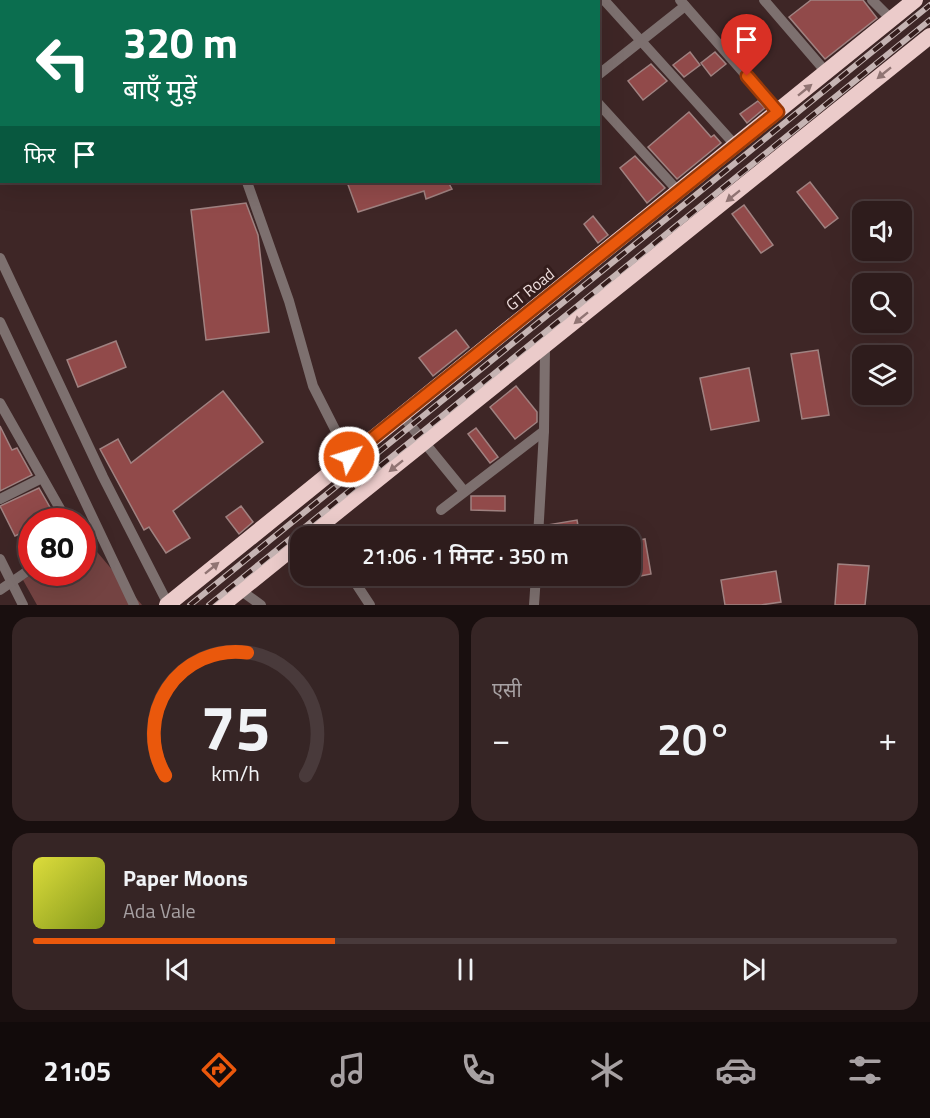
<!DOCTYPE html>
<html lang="hi">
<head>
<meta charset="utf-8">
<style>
  body { margin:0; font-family:"Titillium Web","Noto Sans Devanagari",sans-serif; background:#362525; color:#f1f3f6; height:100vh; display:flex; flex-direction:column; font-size:22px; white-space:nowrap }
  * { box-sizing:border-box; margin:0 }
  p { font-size:20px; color:#a7a1a3 }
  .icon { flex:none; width:33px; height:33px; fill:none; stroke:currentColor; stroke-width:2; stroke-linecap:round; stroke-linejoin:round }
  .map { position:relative; height:605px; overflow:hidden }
  .drawer { display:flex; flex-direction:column; gap:12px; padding:12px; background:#190f0f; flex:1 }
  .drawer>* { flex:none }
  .hud { position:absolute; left:0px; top:0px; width:600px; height:183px; box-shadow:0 6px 24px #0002,0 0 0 2px #493a3b; background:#0b6e4f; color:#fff; overflow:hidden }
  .fabs { position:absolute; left:852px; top:201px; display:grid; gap:12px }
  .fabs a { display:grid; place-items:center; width:60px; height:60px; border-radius:12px; background:#2e1c1c; box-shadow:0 6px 24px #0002,0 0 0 2px #493a3b; font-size:30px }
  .speed { position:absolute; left:18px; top:508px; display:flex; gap:12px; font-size:30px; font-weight:700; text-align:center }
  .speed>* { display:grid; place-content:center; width:78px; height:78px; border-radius:50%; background:#2e1c1c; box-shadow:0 6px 24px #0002,0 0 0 2px #493a3b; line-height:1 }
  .speed .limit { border:9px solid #d22; background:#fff; color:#111 }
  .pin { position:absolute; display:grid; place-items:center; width:51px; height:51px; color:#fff; margin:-62px -26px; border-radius:50% 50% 50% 0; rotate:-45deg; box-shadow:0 0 6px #0007 }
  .pin .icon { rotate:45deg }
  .me { position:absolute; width:66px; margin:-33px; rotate:51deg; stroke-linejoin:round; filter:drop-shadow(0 0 4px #0008) }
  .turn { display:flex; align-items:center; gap:21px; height:126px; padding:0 24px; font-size:27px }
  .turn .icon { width:78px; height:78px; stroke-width:2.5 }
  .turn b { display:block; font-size:42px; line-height:51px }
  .then { display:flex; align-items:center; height:57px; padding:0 24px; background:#0003; gap:12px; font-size:22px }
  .big { font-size:45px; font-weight:600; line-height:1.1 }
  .drawer .card { flex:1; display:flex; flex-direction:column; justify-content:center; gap:9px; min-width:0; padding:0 21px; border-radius:18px; background:#362525 }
  .drawer .dial { align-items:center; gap:0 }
  .dial svg { height:156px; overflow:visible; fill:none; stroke:#493a3b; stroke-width:7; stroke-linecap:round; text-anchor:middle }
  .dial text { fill:#f1f3f6; stroke:none }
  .song { display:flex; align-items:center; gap:18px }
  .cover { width:72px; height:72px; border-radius:9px; background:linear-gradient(135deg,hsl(60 70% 55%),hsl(70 70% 35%)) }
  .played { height:6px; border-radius:3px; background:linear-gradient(90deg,#ea580c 35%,#493a3b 35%) }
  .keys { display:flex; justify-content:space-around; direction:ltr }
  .heat { display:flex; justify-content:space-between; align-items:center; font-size:33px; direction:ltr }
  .drawer .tiles { flex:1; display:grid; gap:12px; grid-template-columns:1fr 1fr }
  .card:last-child { grid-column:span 2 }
  .trip { position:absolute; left:290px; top:526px; width:351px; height:60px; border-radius:18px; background:#2e1c1c; box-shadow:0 6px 24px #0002,0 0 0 2px #493a3b; font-weight:600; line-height:60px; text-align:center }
  .menu { display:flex; height:96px; justify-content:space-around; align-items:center; background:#120b0b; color:#a7a1a3 }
  .menu .icon { width:42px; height:42px }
  .menu .current { color:#ea580c }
  .menu b { font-size:27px; color:#f1f3f6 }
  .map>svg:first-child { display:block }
  .green { fill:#744342 }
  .building { fill:#914a4a; stroke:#a08281; stroke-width:1.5 }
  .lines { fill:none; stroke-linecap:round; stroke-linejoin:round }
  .minor { stroke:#7d706f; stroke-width:10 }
  .highway { stroke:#ebcbca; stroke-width:16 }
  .rail-casing { stroke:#c5b4b3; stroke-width:6 }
  .rail { stroke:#341d1c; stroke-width:4; stroke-dasharray:11; stroke-linecap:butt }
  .oneway { fill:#907473 }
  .route-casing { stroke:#983908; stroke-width:15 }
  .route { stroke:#ea580c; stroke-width:10 }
  .labels { text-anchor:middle; stroke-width:6; stroke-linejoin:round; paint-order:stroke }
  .street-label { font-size:16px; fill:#eededd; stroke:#341d1c }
</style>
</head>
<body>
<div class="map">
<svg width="930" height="605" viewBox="0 0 930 605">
  <rect width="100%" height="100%" fill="#3e2626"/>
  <!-- green -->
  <path class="green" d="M87 540 142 605H37L23 580 34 573H82L83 542Z"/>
  <!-- building -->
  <g class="building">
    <path d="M811 0H863L877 18 825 59 789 17Z"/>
    <path d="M690 52 700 65 684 77 673 65Z"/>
    <path d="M715 52 726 64 711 76 701 63Z"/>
    <path d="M651 64 667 81 643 100 628 81Z"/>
    <path d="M758 101 765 108 747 123 740 114Z"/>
    <path d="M689 112 711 137 714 135 721 143 677 179 648 147Z"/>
    <path d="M635 156 665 188 647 203 620 168Z"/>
    <path d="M347 182H448L452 189 426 199 424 191 358 212Z"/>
    <path d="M810 182 838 218 825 228 797 192Z"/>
    <path d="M246 203 258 235 269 332 206 340 191 210Z"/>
    <path d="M744 205 773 245 761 253 732 214Z"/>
    <path d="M593 216 608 235 598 243 584 224Z"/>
    <path d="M456 330 469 347 433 376 419 358Z"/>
    <path d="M116 341 126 367 78 387 67 360Z"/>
    <path d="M818 350 829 415 802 419 791 354Z"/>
    <path d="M749 368 759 421 711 430 700 378Z"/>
    <path d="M516 386 537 412V422L515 439 490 407Z"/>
    <path d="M223 391 263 442 173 511 190 538 166 553 149 527 144 530 100 449 118 439 131 463Z"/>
    <path d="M0 426 12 450 17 448 32 475 0 491Z"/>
    <path d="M476 428 498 457 490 463 468 434Z"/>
    <path d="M39 488 55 516 43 522H32V528L15 536 0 506Z"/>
    <path d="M471 496H505V511L471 510Z"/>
    <path d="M241 506 253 522 239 534 226 517Z"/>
    <path d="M577 520 580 537H549L547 525Z"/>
    <path d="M645 539 651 574 630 578V542Z"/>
    <path d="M838 564 869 566 865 605H835Z"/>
    <path d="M776 571 781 602 761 605H725L721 580Z"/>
  </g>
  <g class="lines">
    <!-- minor -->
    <g class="minor">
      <path d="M197 0 198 2"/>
      <path d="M604 0 736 146"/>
      <path d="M680 0 778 112"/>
      <path d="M764 0 826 72"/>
      <path d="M872 0 891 19"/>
      <path d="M85 2V0"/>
      <path d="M598 75 685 6"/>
      <path d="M598 103 679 192"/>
      <path d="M0 175 2 174"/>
      <path d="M247 182 289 301 313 386 349 457"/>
      <path d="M0 258 103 477 168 604"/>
      <path d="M0 322 134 605"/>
      <path d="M0 403 63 514"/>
      <path d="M402 415 464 491"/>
      <path d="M0 499 42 478"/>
      <path d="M441 510 544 431"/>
      <path d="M538 537 544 431 545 347"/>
      <path d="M0 559 23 605"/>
      <path d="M351 576 370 605"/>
      <path d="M0 590 32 568"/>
      <path d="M240 590 261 605"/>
      <path d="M534 605 536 576"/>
    </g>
    <!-- highway -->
    <g class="highway">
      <path d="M306 537 930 36"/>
      <path d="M167 605 915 0"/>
      <path d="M222 605 300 542"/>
    </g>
    <!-- rail casing -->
    <g class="rail-casing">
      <g id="rail">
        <path d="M190 605 930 5"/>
        <path d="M209 605 930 20"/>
      </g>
    </g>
    <!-- rail -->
    <use href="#rail" class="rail"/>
  </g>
  <!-- one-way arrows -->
  <defs><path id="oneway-solid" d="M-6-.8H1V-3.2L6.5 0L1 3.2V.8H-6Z" transform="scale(1.5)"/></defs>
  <g class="oneway">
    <use href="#oneway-solid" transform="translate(884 73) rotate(141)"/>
    <use href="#oneway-solid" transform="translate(805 90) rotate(-39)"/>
    <use href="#oneway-solid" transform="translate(733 196) rotate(141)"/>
    <use href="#oneway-solid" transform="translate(581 318) rotate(141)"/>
    <use href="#oneway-solid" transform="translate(396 466) rotate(141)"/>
    <use href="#oneway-solid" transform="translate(212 568) rotate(-39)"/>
  </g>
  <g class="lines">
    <!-- route casing -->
    <g class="route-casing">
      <path id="route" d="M349 457 778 112 747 76"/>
    </g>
    <!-- route -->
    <use href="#route" class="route"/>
  </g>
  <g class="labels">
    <!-- street labels -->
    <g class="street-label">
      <text transform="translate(530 289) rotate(-39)" y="6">GT Road</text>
    </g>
  </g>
</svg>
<div class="fabs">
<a><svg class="icon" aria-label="sound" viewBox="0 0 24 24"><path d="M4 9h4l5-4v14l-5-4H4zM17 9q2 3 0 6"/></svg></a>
<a><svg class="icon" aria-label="search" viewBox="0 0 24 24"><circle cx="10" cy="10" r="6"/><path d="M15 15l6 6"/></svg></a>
<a><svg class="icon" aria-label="layers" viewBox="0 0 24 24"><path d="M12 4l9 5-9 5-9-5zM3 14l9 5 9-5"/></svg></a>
</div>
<div class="speed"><div class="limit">80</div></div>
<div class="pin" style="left:747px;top:76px;background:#d93025"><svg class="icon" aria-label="arrive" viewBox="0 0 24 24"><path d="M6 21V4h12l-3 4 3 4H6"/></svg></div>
<svg class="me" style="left:349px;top:457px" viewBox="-20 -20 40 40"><circle r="17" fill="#ea580c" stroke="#fff" stroke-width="3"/><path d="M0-11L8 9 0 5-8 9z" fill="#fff"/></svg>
<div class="trip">21:06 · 1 मिनट · 350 m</div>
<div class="hud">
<div class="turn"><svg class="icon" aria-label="left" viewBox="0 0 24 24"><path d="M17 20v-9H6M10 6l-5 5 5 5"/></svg><div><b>320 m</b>बाएँ मुड़ें</div></div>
<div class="then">फिर<svg class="icon" aria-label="arrive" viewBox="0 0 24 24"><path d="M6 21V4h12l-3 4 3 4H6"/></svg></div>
</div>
</div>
<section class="drawer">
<div class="tiles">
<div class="card dial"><svg viewBox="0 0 100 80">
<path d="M14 69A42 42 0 1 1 86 69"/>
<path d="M14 69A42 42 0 0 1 56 6" stroke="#ea580c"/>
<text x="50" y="56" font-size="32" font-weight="700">75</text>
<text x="50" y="72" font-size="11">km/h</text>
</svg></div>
<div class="card"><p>एसी</p>
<div class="heat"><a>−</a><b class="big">20°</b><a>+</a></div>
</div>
<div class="card">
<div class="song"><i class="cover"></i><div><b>Paper Moons</b><p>Ada Vale</p></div></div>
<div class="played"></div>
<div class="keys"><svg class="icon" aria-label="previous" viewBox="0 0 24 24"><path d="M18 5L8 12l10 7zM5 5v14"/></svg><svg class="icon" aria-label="pause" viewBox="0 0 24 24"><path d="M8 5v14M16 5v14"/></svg><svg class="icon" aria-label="next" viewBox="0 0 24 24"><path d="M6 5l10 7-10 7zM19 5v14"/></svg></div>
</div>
</div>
</section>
<nav class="menu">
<b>21:05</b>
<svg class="icon current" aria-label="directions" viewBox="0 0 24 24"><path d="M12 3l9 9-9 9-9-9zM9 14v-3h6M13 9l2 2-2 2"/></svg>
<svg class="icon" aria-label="music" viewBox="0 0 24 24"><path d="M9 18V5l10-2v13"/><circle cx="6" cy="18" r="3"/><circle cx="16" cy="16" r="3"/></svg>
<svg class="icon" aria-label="phone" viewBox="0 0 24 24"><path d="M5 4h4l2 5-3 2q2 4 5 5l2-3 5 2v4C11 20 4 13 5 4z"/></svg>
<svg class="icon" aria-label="climate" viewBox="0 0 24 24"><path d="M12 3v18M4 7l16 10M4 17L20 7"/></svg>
<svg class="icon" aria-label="car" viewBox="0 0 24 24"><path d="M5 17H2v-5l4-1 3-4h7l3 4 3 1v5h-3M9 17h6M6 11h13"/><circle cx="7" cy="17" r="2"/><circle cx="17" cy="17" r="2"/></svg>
<svg class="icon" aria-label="filters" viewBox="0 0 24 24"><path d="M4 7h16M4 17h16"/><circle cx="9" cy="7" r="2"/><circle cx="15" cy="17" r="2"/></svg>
</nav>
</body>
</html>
